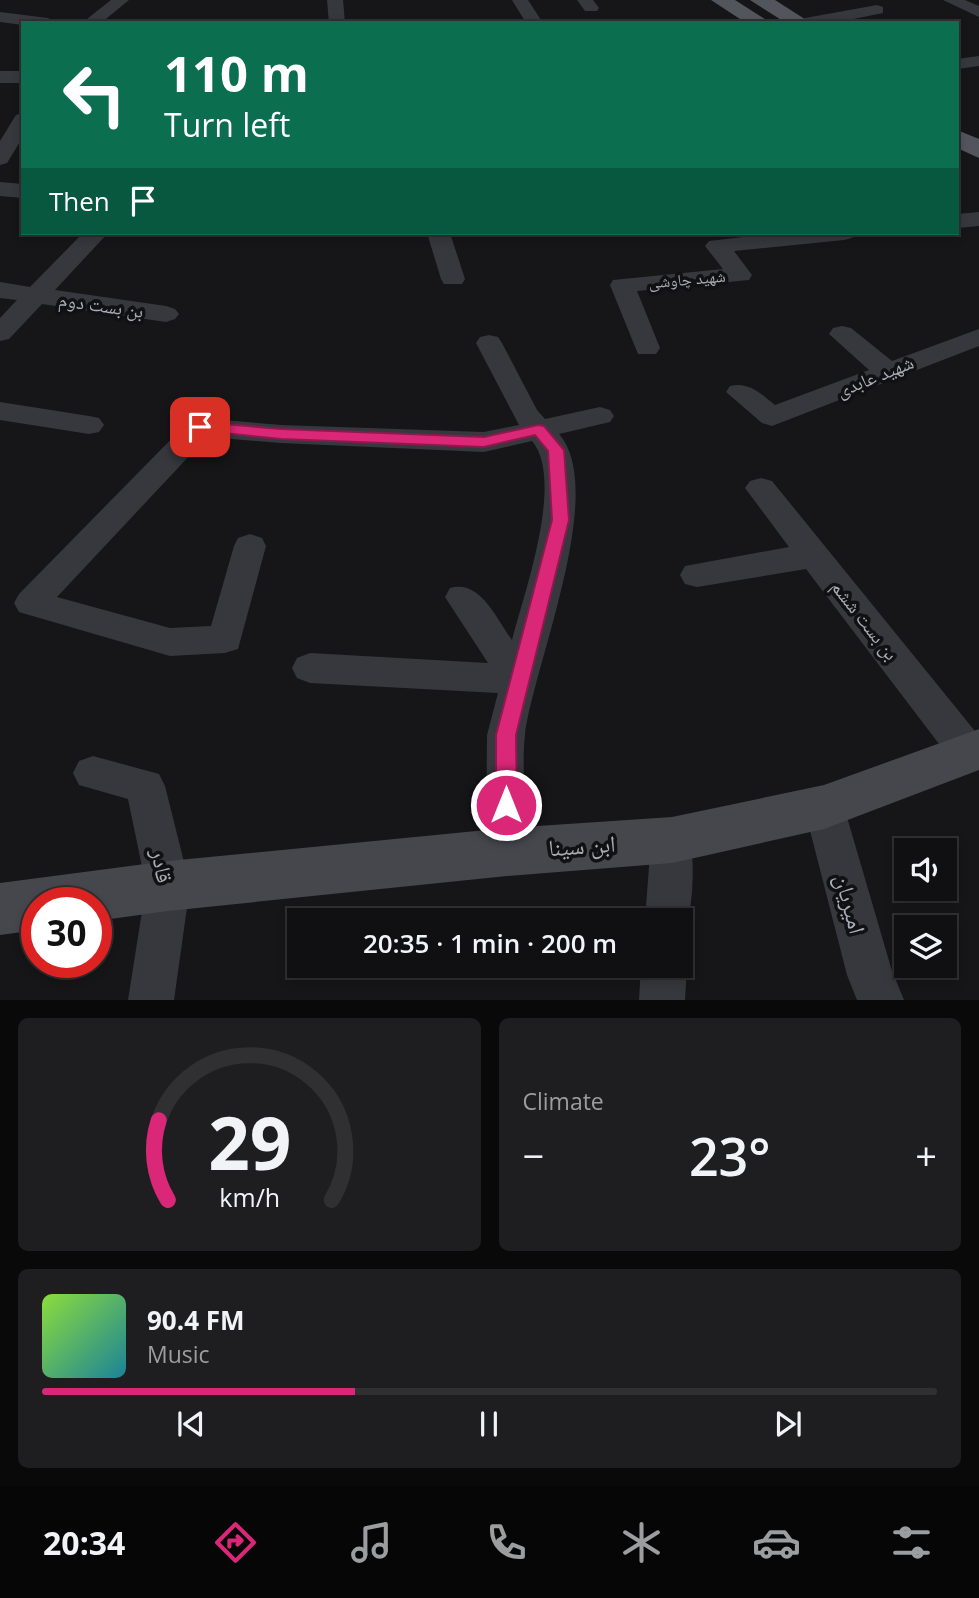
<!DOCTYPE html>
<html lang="en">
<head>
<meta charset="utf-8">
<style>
  body { margin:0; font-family:"Open Sans","Noto Naskh Arabic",sans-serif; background:#1e1e20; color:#f1f3f6; height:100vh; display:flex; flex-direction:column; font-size:26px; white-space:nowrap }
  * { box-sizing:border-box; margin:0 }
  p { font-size:23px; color:#9c9d9f }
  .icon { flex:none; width:38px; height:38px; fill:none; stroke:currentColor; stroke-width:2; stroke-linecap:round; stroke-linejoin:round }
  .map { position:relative; height:1000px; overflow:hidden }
  .sheet { display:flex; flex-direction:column; gap:18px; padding:18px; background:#09090a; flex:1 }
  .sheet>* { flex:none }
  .guide { position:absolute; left:21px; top:21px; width:938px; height:214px; border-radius:0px; box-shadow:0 4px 10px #0003,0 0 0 2px #303032; background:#0b6e4f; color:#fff; overflow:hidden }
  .buttons { position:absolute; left:894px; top:838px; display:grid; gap:14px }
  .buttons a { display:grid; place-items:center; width:63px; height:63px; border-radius:0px; background:#101012; box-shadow:0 4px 10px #0003,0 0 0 2px #303032; font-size:35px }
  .speed { position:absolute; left:21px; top:887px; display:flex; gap:14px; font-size:35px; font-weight:700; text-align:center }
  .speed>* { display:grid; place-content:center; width:91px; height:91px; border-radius:50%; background:#101012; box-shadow:0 4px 10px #0003,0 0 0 2px #303032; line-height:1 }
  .speed .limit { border:10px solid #d22; background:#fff; color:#111 }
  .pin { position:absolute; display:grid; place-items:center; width:60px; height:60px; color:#fff; margin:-30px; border-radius:14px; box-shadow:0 4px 10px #0006 }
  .me { position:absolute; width:77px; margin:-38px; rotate:0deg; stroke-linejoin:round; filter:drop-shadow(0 0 5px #0008) }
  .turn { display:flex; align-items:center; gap:24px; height:147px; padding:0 28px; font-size:32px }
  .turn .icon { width:91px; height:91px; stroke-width:2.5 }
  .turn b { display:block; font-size:49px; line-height:60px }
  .then { display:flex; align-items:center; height:66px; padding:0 28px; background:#0003; gap:14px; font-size:26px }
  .big { font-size:52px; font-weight:600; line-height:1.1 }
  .sheet .tile { flex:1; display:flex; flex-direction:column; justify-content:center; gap:10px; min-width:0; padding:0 24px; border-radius:10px; background:#1e1e20 }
  .sheet .dial { align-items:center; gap:0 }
  .dial svg { height:182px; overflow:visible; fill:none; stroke:#303032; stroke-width:7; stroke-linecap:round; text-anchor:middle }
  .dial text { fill:#f1f3f6; stroke:none }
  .song { display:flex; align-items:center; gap:21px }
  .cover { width:84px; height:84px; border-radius:10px; background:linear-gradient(135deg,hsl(90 70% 55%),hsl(190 70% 35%)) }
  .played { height:7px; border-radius:4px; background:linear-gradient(90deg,#db2777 35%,#303032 35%) }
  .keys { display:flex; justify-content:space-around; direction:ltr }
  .heat { display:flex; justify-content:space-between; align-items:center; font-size:38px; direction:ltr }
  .sheet .tiles { flex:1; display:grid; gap:18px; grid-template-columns:1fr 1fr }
  .tile:last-child { grid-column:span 2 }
  .trip { position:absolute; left:287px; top:908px; width:406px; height:70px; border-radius:0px; background:#101012; box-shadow:0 4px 10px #0003,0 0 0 2px #303032; font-weight:600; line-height:70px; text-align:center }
  .tab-bar { display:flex; height:112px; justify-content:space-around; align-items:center; background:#060607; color:#9c9d9f }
  .tab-bar .icon { width:49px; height:49px }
  .tab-bar .on { color:#db2777 }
  .tab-bar b { font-size:32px; color:#f1f3f6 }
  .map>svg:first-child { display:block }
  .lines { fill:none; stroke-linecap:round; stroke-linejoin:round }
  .minor { fill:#37383d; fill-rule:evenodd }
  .secondary { fill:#45474d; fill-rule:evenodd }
  .primary { fill:#53555c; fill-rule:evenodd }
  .route { fill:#db2777; stroke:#8e194d; stroke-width:2 }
  .labels { text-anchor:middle; stroke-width:7; stroke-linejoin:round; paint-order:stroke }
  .far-street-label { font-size:16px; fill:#a8adb8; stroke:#111113 }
  .street-label { font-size:19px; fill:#a8adb8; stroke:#111113 }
  .near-street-label { font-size:23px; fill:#a8adb8; stroke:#111113 }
</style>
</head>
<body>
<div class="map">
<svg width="979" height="1000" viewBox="0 0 979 1000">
  <rect width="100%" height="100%" fill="#161618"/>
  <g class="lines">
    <!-- minor -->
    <g class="minor">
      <path d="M111 0H129L101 23H82Z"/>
      <path d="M327 0H343L345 23H329Z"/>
      <path d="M512 0H528L543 23H526Z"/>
      <path d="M577 0H593L599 8 597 11H585Z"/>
      <path d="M943 0H965L979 6V17Z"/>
      <path d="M877 5 883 7V13L834 23H797L805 18Z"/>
      <path d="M0 12 48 18 56 23 23 25 0 22Z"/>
      <path d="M979 56V66L957 69V59Z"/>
      <rect x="0" y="71" width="23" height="12"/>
      <path d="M23 113V137L7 163 0 165V141L16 115Z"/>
      <path d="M0 182 23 184V198L0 196Z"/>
      <path d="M979 212V226L957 228V214Z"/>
      <path d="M83 233H108L55 290 166 306 175 309 179 314 175 319 166 322 42 304 9 339 0 341V318L17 300 0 298V282L30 287Z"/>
      <path d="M427 233H450L465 279 462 284H444L441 279Z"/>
      <path d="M777 233H856L852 238 844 240 734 251 752 275 749 280 637 291 660 348 656 354H638L610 285 613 280 723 269 705 246 709 241Z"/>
      <path d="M842 326 851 328 892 361 979 329V346L772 426 762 423 726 392 730 386C749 381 761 394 775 405L869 370 829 334 833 328Z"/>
      <path d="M489 335 498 337 502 343 537 410 545 419 600 407 610 410 614 416 610 422 559 434C608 490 534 665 525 734 521 772 527 814 528 852L522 866 507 871 492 866 486 852 487 735 498 693 310 683 297 678 292 668 297 658 310 653 488 663 445 597 450 588C480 579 496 618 512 640 524 593 565 480 532 441L484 452 281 443 207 437 57 597 170 628 211 626 234 546 238 538 250 534 262 538 266 546 238 649 225 653 170 656 19 612 14 603 19 594 190 420 200 418 281 425 484 432 519 425 476 343 480 337Z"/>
      <path d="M0 402 89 416 99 418 104 425 99 432 89 434 0 420Z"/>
      <path d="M761 478 772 481 979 736V766L969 770 955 765 806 569 697 587 685 584 680 575 685 566 789 547 745 488 750 481Z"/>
      <path d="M93 756 159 774 165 786 190 886 174 1000H128L146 886 128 799 79 785 73 773 79 761Z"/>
      <path d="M824 789 838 794 844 807 892 971 904 1000H857L847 975 804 807 810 794Z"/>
      <path d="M672 821 687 827C696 847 695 919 681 936V920H645L651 840 657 827Z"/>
      <path d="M681 951 687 966 685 1000H639L641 966H681Z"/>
    </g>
    <!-- secondary -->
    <path class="secondary" d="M979 729V770L824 829 672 863 507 876 168 911 96 921V903H37V930L0 935V883L168 861 507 828 672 817 824 785Z"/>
    <!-- primary -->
    <g class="primary">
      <path d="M711 0H735L771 23H746Z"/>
      <path d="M750 0H775L811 23H786Z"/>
      <path d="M957 130 979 139V158L957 148Z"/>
    </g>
  </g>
  <!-- route -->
  <path class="route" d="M200 422 281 429 484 437 538 425 544 426 564 450 569 520 516 735 517 805 514 812 506 814 499 812 496 805V735L552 520 548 451 535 435 484 447 281 439 195 430V424Z"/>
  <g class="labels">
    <!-- far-street labels -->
    <g class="far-street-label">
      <text transform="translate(687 279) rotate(-5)" y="6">شهید چاوشی</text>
    </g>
    <!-- street labels -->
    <g class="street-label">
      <text transform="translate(101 305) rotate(8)" y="7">بن بست دوم</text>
      <text transform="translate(875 376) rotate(-22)" y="7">شهید عابدی</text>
      <text transform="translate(865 620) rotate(52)" y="7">بن بست ششم</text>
    </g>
    <!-- near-street labels -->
    <g class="near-street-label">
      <text transform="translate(582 846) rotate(-4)" y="8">ابن سینا</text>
      <text transform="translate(162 866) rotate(80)" y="8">قادر</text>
      <text transform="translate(850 904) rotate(75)" y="8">امیریان</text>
    </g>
  </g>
</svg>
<div class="buttons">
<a><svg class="icon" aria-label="sound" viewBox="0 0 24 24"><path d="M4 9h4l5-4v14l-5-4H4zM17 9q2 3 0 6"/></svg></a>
<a><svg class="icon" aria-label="layers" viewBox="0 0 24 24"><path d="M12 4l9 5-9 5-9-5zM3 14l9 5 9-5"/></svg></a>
</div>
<div class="speed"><div class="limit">30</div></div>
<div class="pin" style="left:200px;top:427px;background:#d93025"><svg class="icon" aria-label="arrive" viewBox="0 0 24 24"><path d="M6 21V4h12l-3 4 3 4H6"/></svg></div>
<svg class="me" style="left:506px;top:805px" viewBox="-20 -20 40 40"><circle r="17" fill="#db2777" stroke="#fff" stroke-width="3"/><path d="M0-11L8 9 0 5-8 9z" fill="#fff"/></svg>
<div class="trip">20:35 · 1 min · 200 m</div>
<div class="guide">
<div class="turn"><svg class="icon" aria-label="left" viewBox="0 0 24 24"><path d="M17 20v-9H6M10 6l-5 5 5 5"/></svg><div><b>110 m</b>Turn left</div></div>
<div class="then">Then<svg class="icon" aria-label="arrive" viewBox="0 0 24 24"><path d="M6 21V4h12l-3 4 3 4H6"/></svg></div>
</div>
</div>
<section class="sheet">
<div class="tiles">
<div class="tile dial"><svg viewBox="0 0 100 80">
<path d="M14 69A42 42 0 1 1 86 69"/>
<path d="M14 69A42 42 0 0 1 10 34" stroke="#db2777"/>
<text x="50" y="56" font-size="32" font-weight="700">29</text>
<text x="50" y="72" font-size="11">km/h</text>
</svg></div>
<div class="tile"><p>Climate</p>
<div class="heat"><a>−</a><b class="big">23°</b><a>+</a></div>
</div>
<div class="tile">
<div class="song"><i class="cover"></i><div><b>90.4 FM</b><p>Music</p></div></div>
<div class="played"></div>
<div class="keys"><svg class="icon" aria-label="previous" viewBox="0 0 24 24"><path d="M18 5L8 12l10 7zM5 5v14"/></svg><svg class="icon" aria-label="pause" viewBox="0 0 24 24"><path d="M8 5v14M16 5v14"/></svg><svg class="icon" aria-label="next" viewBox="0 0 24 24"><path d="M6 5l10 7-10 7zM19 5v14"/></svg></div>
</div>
</div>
</section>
<nav class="tab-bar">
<b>20:34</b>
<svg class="icon on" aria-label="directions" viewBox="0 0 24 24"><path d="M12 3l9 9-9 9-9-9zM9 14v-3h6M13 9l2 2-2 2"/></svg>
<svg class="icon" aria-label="music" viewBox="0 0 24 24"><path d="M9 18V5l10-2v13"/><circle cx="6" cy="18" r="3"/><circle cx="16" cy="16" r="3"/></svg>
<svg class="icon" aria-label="phone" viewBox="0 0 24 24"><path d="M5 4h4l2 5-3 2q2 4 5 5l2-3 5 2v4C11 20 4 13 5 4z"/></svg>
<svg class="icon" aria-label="climate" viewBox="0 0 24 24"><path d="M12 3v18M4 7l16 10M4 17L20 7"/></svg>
<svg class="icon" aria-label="car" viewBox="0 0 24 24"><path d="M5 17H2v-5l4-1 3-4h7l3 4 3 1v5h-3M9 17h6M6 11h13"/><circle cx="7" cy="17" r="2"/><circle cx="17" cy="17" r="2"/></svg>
<svg class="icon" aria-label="filters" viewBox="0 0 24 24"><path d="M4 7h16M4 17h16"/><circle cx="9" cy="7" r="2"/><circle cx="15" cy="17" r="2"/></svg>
</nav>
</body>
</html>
